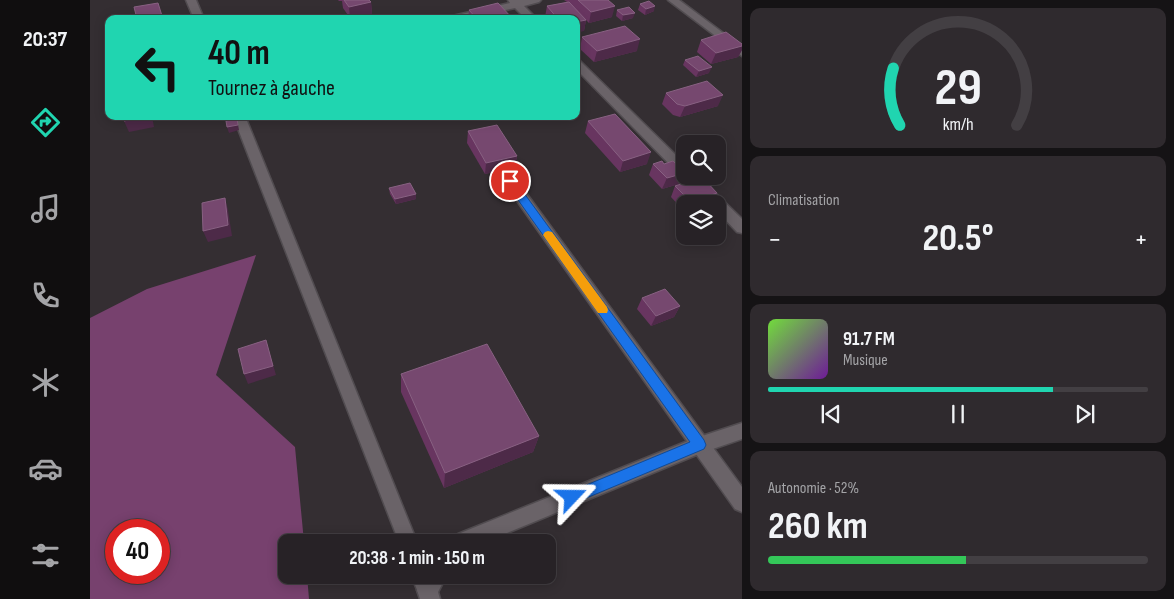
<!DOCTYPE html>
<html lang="fr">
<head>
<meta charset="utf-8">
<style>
  body { margin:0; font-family:"Sofia Sans Condensed",sans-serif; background:#2f2a2e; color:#f1f3f6; height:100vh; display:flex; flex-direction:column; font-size:19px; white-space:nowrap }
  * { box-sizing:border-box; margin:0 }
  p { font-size:16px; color:#a4a4a7 }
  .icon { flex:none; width:28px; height:28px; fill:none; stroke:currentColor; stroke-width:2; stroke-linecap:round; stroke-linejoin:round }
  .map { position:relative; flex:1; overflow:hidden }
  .side { display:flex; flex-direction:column; gap:8px; padding:8px; background:#151315; width:432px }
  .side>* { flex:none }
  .top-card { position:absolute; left:15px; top:15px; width:475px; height:105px; border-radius:10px; box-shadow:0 2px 12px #0003,0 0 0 1px #433f43; background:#20d5b0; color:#111; overflow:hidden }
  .controls { position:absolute; left:586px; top:135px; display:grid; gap:10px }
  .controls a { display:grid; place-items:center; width:50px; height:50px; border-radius:10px; background:#272226; box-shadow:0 2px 12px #0003,0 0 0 1px #433f43; font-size:25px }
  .speed { position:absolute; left:15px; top:519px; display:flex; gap:10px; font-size:25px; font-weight:700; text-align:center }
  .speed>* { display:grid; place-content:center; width:65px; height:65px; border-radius:50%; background:#272226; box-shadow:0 2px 12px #0003,0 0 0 1px #433f43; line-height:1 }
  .speed .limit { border:8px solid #d22; background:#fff; color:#111 }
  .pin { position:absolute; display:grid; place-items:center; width:42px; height:42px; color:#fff; margin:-21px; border:2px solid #fff; border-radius:50%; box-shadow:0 1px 5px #0007 }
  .me { position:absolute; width:55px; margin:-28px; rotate:67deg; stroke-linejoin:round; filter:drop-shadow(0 0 4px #0008) }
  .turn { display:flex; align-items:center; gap:18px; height:105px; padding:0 20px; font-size:22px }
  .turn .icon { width:65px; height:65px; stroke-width:2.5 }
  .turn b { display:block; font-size:35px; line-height:42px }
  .big { font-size:38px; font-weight:700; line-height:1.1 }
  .side .widget { flex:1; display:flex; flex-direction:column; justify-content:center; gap:8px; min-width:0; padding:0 18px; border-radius:10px; background:#2f2a2e }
  .side .dial { align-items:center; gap:0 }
  .dial svg { height:130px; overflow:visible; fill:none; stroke:#433f43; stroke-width:7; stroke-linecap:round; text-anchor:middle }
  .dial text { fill:#f1f3f6; stroke:none }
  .song { display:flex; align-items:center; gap:15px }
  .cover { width:60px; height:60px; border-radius:8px; background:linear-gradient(135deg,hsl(100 70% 55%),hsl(280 70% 35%)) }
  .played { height:5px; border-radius:2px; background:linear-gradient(90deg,#20d5b0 75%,#433f43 75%) }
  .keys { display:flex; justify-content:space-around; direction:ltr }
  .heat { display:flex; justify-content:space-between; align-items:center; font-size:28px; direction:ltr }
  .charge { height:8px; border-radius:4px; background:linear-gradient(90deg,#34c759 52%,#433f43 0) }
  .trip { position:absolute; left:188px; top:534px; width:278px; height:50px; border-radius:10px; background:#272226; box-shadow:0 2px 12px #0003,0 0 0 1px #433f43; font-weight:700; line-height:50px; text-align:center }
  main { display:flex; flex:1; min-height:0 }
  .tabs { display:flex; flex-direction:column; width:90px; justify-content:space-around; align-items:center; background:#100e0f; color:#a4a4a7 }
  .tabs .icon { width:35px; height:35px }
  .tabs .on { color:#20d5b0 }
  .tabs b { font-size:22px; color:#f1f3f6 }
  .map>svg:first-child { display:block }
  .green { fill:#77416e; fill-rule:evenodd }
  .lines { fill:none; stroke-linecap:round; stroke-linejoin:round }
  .minor-casing { stroke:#514c50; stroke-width:3 }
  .tertiary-casing { stroke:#514c50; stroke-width:3 }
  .minor { fill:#6a6368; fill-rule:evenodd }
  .tertiary { fill:#6a6368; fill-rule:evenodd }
  .wall { fill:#683560 }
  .shaded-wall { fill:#4d2a48 }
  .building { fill:#76486f; stroke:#886182 }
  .route { fill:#1a73e8; stroke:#114b97 }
  .slow { fill:#f59e0b }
</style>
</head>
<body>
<main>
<nav class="tabs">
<b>20:37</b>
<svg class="icon on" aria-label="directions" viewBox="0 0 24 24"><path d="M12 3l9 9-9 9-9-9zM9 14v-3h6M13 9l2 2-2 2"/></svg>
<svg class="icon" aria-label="music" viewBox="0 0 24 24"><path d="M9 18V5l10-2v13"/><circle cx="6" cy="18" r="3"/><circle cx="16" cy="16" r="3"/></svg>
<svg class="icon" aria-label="phone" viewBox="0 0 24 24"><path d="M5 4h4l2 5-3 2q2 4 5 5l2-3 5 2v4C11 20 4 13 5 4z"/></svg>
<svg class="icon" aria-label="climate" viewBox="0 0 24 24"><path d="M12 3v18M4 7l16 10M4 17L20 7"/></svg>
<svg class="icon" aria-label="car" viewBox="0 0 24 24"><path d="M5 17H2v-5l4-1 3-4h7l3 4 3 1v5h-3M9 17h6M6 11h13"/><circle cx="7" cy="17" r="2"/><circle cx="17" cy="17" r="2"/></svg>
<svg class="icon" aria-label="filters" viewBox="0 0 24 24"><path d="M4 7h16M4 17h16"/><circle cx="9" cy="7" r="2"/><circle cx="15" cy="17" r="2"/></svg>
</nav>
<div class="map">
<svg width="652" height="599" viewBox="0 0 652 599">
  <rect width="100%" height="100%" fill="#342e32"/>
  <!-- green -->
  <path class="green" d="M166 255 126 375 205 447 214 542H196V575H217L219 599H0V318L57 289ZM26 530H69V572H26Z"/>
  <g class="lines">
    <!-- minor casing -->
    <g class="minor-casing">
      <g id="minor">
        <path d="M96 0H106L114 19H104Z"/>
        <path d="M418 0H451L449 2 434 6 447 19H436L425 8 376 19H357L358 17 420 3Z"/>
        <path d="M578 0H589L652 47V56Z"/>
        <path d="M486 60 490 61 595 164V176L590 175 486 69Z"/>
        <path d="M143 116H155L327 542H309Z"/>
        <path d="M420 177 425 178 652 487V512L645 509 415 184 414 181 415 178Z"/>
        <path d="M609 181 614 182 652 219V233L647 232 628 212V204H619L603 185 604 182Z"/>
        <path d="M321 575H341L347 590 344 597 340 599 330 597Z"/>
      </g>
    </g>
    <!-- tertiary casing -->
    <g class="tertiary-casing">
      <g id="tertiary">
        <path d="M652 423V439L611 453 395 542H363L366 535 373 532 603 439Z"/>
        <path d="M335 575H357L348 592 350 599H330L327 590Z"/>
      </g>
    </g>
    <!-- minor -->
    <use href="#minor" class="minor"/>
    <!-- tertiary -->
    <use href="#tertiary" class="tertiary"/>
  </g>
  <!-- wall -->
  <g class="wall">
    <path d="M248 0H279L281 2 282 14 260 18 253 8 252 1H249Z"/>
    <path d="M474 0H518L522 17 499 23 496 20 494 31 486 19H457L455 17 457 6 477 2Z"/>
    <path d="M550 4 564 11 555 15 548 10Z"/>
    <path d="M379 10 423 19H378Z"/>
    <path d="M527 10 543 18 532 21 526 16Z"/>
    <path d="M492 37 547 51 504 62 490 49Z"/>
    <path d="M611 40 652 44V50L648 57 621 64 607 52Z"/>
    <path d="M595 60 619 73 606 77 593 65Z"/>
    <path d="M576 93 628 106 590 117 583 115 572 104Z"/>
    <path d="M498 121 557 164 530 172 495 133Z"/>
    <path d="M378 131 427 156 425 167 395 174 377 143Z"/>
    <path d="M563 164H574L595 176H601L599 181 572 189 559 175Z"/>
    <path d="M609 182 627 193 622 204H595V212L581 197 585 186Z"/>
    <path d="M299 188 326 199 306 204 300 194Z"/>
    <path d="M552 298 590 306 584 317 561 326 547 309Z"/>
    <path d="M311 374 449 436 443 452 354 488 311 392Z"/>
  </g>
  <!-- shaded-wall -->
  <g class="shaded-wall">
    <path d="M281 2 282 14 260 18 259 7Z"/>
    <path d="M525 6 522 17 499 23 501 12Z"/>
    <path d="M565 6 564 11 555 15 556 9Z"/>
    <path d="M545 13 543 18 532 21 533 15Z"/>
    <path d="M496 20 494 31 486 33V22Z"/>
    <path d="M550 39 547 51 504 62 507 51Z"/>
    <path d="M652 46V50L648 57 621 64 626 53Z"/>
    <path d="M622 67 619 73 606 77 609 71Z"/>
    <path d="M633 95 628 106 590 117 595 106Z"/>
    <path d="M57 116H62L64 127 39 132 34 121Z"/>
    <path d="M147 119 149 130 139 133 137 127Z"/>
    <path d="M561 152 557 164 530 172 533 161Z"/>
    <path d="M427 156 425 167 395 174 396 163Z"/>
    <path d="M595 173V176H601L599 181 572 189 577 178Z"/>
    <path d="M627 193 622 204H600L601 202Z"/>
    <path d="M326 194V199L306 204 305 199Z"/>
    <path d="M135 198 138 210 142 236 118 242 113 231Z"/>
    <path d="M590 306 584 317 561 326 566 316Z"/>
    <path d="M176 340 186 375 158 384 154 374Z"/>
    <path d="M449 436 443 452 354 488 355 473Z"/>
  </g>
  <!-- building -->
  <g class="building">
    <path d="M254 0H279L281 2 259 7Z"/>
    <path d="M488 0H518L525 6 501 12Z"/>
    <path d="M559 1 565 6 556 9 550 4Z"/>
    <path d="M479 2 496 20 486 22V19H468L457 6Z"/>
    <path d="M68 3 73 19H47L44 7Z"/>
    <path d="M408 3 423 19H387L379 10Z"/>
    <path d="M539 7 545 13 533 15 527 10Z"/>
    <path d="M535 26 550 39 507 51 492 37Z"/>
    <path d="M636 32 652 44V46L626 53 611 40Z"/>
    <path d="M608 56 622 67 609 71 595 60Z"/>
    <path d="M617 81 633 95 595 106 587 104 576 93Z"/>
    <path d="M525 114 561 152 533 161 498 121Z"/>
    <path d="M33 116H57L34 121Z"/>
    <path d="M147 119 148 125 137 127 136 121Z"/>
    <path d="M407 125 427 156 396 163 378 131Z"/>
    <path d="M572 161 574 164 583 161 587 165 595 162V173L577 178 563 164Z"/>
    <path d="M606 179 609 182 615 180 627 193 601 202 585 186Z"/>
    <path d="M320 183 326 194 305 199 299 188Z"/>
    <path d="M135 198 138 225 113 231 112 203Z"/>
    <path d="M575 289 590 306 566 316 552 298Z"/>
    <path d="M176 340 183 366 154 374 148 349Z"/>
    <path d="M397 344 449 436 355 473 311 374Z"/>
  </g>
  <!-- route -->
  <path class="route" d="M420 177 423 178 614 440 616 445 614 449 482 504 477 502 475 497 477 493 600 442 416 183 415 181Z"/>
  <!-- slow -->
  <path class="slow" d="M458 231 462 232 517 307 518 310 517 313H508L455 238 453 235 455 232Z"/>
</svg>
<div class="controls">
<a><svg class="icon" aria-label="search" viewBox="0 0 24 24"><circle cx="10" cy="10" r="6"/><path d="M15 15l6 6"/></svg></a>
<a><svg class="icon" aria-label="layers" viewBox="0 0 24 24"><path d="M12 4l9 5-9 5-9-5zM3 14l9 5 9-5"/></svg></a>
</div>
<div class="speed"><div class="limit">40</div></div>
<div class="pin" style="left:420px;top:181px;background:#d93025"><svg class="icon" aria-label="arrive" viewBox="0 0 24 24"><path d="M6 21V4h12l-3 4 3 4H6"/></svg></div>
<svg class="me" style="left:482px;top:497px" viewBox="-20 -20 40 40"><path d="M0-17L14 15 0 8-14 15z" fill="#1a73e8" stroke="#fff" stroke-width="4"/></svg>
<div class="trip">20:38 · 1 min · 150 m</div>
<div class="top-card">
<div class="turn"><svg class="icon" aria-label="left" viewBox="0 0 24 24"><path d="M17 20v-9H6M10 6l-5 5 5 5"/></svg><div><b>40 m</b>Tournez à gauche</div></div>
</div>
</div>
<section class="side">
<div class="widget dial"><svg viewBox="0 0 100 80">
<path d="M14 69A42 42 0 1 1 86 69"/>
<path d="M14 69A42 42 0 0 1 10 34" stroke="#20d5b0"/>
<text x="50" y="56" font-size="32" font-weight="700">29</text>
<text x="50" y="72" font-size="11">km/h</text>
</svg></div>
<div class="widget"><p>Climatisation</p>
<div class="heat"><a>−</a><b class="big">20.5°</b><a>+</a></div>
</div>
<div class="widget">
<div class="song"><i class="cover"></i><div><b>91.7 FM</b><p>Musique</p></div></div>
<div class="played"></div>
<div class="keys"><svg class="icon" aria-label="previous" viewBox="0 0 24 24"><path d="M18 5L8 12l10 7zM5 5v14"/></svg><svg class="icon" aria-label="pause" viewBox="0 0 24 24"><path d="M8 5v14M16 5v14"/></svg><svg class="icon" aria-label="next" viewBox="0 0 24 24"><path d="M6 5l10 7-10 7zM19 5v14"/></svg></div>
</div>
<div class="widget"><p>Autonomie · 52%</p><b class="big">260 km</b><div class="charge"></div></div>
</section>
</main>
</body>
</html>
